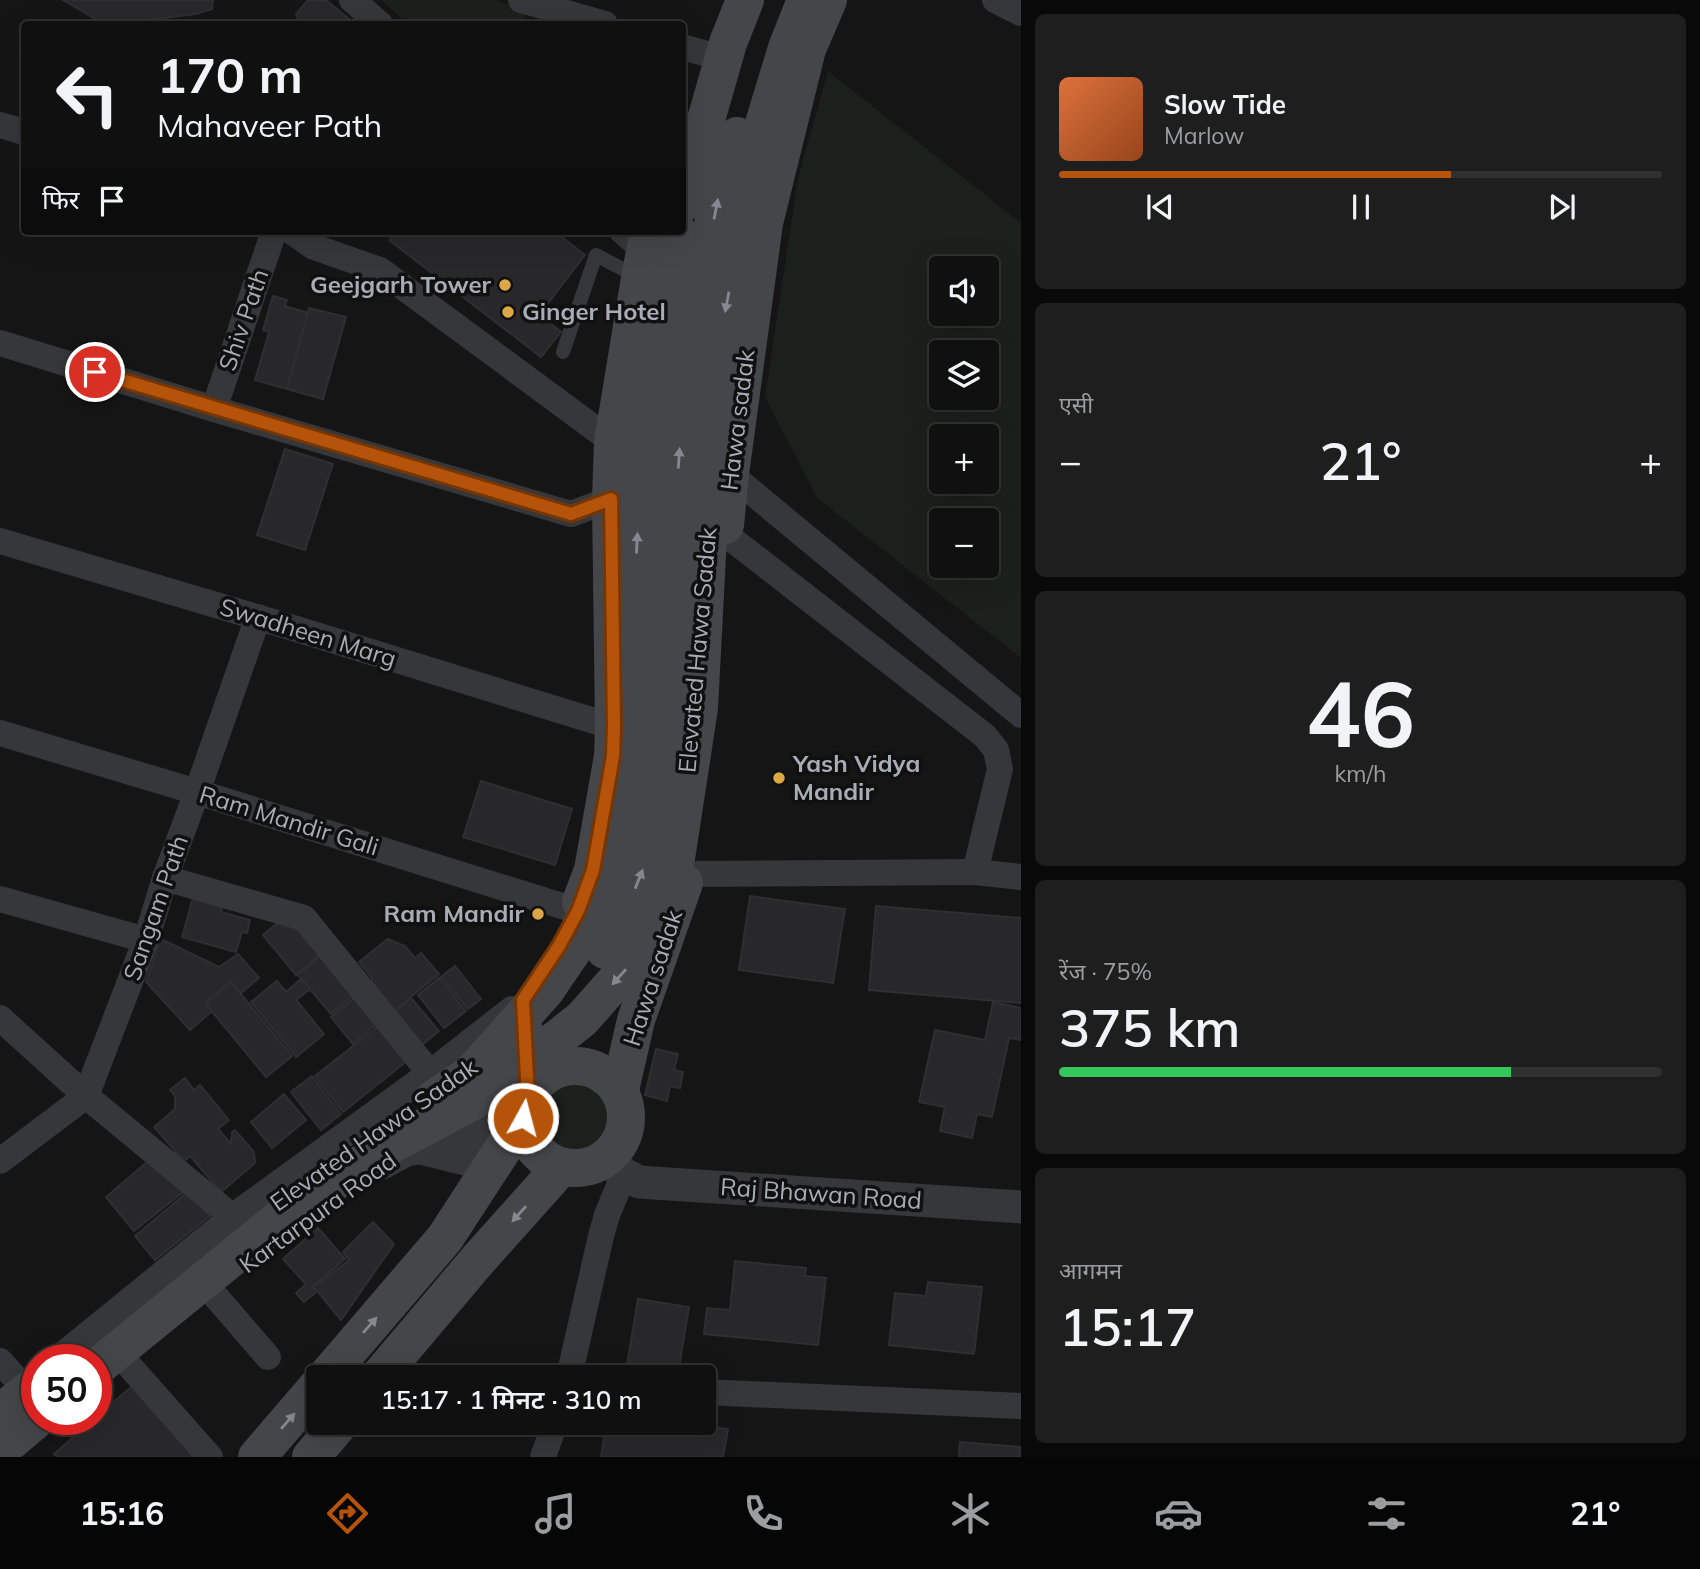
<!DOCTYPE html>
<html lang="hi">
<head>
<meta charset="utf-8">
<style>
  body { margin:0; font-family:Mulish,"Noto Sans Devanagari",sans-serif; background:#1e1e1e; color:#f1f3f6; height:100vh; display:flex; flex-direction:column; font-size:26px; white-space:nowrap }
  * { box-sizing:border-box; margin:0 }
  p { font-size:23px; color:#9c9d9f }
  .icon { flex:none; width:38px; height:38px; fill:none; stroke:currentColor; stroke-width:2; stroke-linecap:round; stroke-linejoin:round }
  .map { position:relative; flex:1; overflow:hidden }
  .drawer { display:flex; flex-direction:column; gap:14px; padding:14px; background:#090909; width:679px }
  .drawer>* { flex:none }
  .hud { position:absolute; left:21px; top:21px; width:665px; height:214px; border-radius:7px; box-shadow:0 7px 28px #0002,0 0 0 2px #303030; background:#101010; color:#f1f3f6; overflow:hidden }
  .buttons { position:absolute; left:929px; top:256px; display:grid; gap:14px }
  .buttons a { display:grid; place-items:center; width:70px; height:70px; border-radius:7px; background:#101010; box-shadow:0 7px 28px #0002,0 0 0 2px #303030; font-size:35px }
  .speed { position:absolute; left:21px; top:1344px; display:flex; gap:14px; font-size:35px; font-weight:700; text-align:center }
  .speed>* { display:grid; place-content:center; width:91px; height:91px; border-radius:50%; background:#101010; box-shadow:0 7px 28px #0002,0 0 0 2px #303030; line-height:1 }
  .speed .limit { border:10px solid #d22; background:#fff; color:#111 }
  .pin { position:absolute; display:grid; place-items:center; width:60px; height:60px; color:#fff; margin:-30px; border:4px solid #fff; border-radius:50%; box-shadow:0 2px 7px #0007 }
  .me { position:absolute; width:77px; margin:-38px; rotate:7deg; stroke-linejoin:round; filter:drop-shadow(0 0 5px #0008) }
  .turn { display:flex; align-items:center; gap:24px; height:147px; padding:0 21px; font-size:32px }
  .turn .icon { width:91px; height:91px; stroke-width:2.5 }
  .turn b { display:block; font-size:49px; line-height:60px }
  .then { display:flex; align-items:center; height:66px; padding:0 21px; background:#0003; gap:14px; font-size:26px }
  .big { font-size:52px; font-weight:600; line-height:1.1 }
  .drawer .widget { flex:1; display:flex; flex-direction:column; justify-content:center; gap:10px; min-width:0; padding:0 24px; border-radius:10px; background:#1e1e1e }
  .drawer .dial { align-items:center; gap:0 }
  .dial b { font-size:91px; line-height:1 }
  .song { display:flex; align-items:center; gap:21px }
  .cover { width:84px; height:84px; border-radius:10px; background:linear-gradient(135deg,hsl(20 70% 55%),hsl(20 70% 35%)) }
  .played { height:7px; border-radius:4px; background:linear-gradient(90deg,#b45309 65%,#303030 65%) }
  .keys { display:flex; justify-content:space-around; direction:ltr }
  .heat { display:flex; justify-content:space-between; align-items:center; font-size:38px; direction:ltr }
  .charge { height:10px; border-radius:5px; background:linear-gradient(90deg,#34c759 75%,#303030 0) }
  .trip { position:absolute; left:306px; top:1365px; width:410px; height:70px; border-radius:7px; background:#101010; box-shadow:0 7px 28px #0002,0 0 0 2px #303030; font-weight:600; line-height:70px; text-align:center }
  .tab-bar { display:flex; height:112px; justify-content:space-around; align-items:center; background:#060606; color:#9c9d9f }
  .tab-bar .icon { width:49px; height:49px }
  .tab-bar .selected { color:#b45309 }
  .tab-bar b { font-size:32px; color:#f1f3f6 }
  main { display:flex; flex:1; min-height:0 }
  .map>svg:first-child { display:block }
  .green { fill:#1b201c; fill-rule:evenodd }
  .building { fill:#28282a; stroke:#2f2f32; stroke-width:2 }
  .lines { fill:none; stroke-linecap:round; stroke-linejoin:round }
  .service { stroke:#36373b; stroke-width:14 }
  .minor { stroke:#36373b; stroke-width:26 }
  .tertiary { stroke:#36373b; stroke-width:33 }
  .secondary { stroke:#44464a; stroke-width:38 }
  .secondary-bridge { stroke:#44464a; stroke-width:38 }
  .oneway { fill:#858890 }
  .route-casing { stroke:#753606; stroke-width:18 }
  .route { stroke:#b45309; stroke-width:12 }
  .poi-dot { fill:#dda746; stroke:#101011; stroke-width:2.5 }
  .labels { text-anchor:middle; stroke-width:7; stroke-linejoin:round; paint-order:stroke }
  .poi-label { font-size:24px; font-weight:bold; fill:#a8acb5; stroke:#101011; text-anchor:end }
  .street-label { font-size:24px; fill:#a8acb5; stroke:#101011 }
</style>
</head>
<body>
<main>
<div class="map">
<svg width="1021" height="1457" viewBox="0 0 1021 1457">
  <rect width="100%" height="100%" fill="#151516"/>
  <!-- green -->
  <g class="green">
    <path d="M381 0H496L526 12 523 24H408Z"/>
    <path d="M828 71 1021 223V658L817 498 765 397 798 178ZM942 268H987V313H942ZM942 352H987V397H942ZM942 436H987V481H942ZM942 520H987V565H942Z"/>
    <path d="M577 1075C634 1088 612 1160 568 1149 559 1147 551 1144 545 1136 542 1132 540 1126 538 1121 545 1092 543 1079 577 1075Z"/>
  </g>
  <!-- building -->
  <g class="building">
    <path d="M63 0H213L212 9 196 14 116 24H104Z"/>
    <path d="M308 0H326L355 24H300L296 14Z"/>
    <path d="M397 231H554L585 255 539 315 561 332 541 357 389 240Z"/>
    <path d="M273 296 287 300 285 306 308 313 287 389 255 380 269 332 263 330Z"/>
    <path d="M309 308 346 317 323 399 287 389Z"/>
    <path d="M285 449 333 464 305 550 257 535Z"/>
    <path d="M481 781 572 809 555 865 463 837Z"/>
    <path d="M750 896 845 909 833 983 739 970Z"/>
    <path d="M193 898 223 907 221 912 250 920 247 933 242 932 236 952 182 937Z"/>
    <path d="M876 906 1021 918V1003L869 990Z"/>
    <path d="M283 918 324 951 296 975 263 935Z"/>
    <path d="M161 939 219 967 238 954 259 978 241 993 231 982 205 1003 212 1011 190 1030 146 982Z"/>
    <path d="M388 939 405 946 415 958 421 953 439 974 387 1016 364 987 373 979 359 962Z"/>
    <path d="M323 953 356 993 331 1014 298 975Z"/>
    <path d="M455 966 481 999 468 1009 441 977Z"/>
    <path d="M439 978 466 1011 444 1028 418 995Z"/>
    <path d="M301 979 310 989 296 1000 324 1034 296 1057 251 1002 277 981 286 992Z"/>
    <path d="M231 982 292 1056 266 1077 205 1003Z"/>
    <path d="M358 995 380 1021 353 1044 331 1017Z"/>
    <path d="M411 998 439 1031 417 1049 390 1016Z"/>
    <path d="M993 1002 1021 1008V1040L1009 1038 992 1117 977 1114 972 1138 940 1131 945 1107 919 1102 935 1030 985 1040Z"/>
    <path d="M380 1025 408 1060 343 1112 315 1076Z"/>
    <path d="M656 1049 678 1054 674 1070 683 1072 680 1088 670 1086 667 1101 645 1095Z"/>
    <path d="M312 1076 341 1114 321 1130 291 1092Z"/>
    <path d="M185 1078 194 1090 200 1085 229 1120 218 1129 231 1144 232 1132 235 1130 254 1152 255 1163 221 1192 190 1156 184 1161 154 1127 175 1109V1096L170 1090Z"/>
    <path d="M284 1094 306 1120 272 1148 251 1122Z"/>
    <path d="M147 1162 183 1192 134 1231 106 1197Z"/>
    <path d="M185 1194 196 1199 210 1216 155 1260 135 1236Z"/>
    <path d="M373 1222 394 1244 341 1320 314 1287 349 1260 343 1252Z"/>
    <path d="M318 1228 345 1259 312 1287 316 1292 304 1302 296 1293 306 1284 283 1259Z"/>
    <path d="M735 1261 806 1268 805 1276 826 1278 818 1345 704 1334 707 1308 730 1310Z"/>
    <path d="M928 1282 982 1287 974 1354 889 1345 895 1293 926 1296Z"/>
    <path d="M638 1299 689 1307 678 1373 627 1365Z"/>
    <path d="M136 1383 198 1457H58L54 1454 94 1419H96V1417Z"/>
    <path d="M606 1423H685L728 1429 723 1457H601Z"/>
    <path d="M960 1442 1021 1447 1020 1457H959Z"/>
  </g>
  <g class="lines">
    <!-- service -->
    <path class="service" d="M563 352 596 255 638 277"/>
    <!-- minor -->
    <g class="minor">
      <path d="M352 0 380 24"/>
      <path d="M521 0 605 24"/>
      <path d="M995 0 1021 13"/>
      <path d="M682 47 704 53"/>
      <path d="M0 125 24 132"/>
      <path d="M291 231 314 247 380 270 613 442"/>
      <path d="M622 231 644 250"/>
      <path d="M0 343 214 409 571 514 611 499"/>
      <path d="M214 409 274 231"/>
      <path d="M730 474 1021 715"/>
      <path d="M724 533 985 736 996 750 1000 769 975 872"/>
      <path d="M0 541 290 627 614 727"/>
      <path d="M0 733 197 792 578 911"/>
      <path d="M687 874 975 872 1021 877"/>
      <path d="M165 878 304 918 430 1073 428 1091"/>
      <path d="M0 899 146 940"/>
      <path d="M0 1018 86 1096 246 1228"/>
      <path d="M0 1161 86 1096 146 940 165 878 197 792 258 617"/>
      <path d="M211 1291 268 1357"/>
      <path d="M56 1360 232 1217 430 1073 512 1009"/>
      <path d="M0 1361 37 1402"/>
      <path d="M126 1362 210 1457"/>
      <path d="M569 1377 601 1236 607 1215 624 1174"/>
      <path d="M704 1392 1021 1406"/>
      <path d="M543 1457 555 1423"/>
    </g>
    <!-- tertiary -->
    <g class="tertiary">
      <path d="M451 1155 523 1081"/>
      <path d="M606 1159 624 1174 639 1182 1021 1207"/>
      <path d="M382 1163 406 1150 421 1148 493 1166"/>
    </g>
    <!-- secondary -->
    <g class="secondary">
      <path d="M682 204 728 43 745 0"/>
      <path d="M725 525 730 474 764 223 807 49 828 0"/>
      <path d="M581 902 593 870 613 756 614 727 611 499 613 442 640 278 649 231"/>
      <path d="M525 1033 528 1098"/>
      <circle cx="575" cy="1117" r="51"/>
      <path d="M620 1090 636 1020 684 883"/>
      <path d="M326 1377 445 1238 523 1118"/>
      <path d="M379 1377 477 1261 561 1167"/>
      <path d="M0 1450 37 1419"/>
      <path d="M257 1457 318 1386"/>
      <path d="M311 1457 340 1423"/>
    </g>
    <!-- secondary-bridge -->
    <g class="secondary-bridge">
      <path d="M605 950 620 929 645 864 657 796 683 387 718 198 737 136"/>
      <path d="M435 1098 471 1074 545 991 594 919 617 851 630 767 637 544 647 379 677 231"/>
      <path d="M96 1368 288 1212 389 1146 488 1093 582 1019 628 967 673 878 699 708 711 480 714 369 756 150 787 48 806 0"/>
      <path d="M0 1413 37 1384"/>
    </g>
  </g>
  <!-- one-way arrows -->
  <defs><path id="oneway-solid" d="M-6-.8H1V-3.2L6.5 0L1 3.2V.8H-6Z" transform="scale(1.75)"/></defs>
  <g class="oneway">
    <use href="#oneway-solid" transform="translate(716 209) rotate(-79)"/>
    <use href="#oneway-solid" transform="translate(727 302) rotate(101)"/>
    <use href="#oneway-solid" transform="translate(679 458) rotate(-86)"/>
    <use href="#oneway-solid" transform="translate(637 543) rotate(-87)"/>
    <use href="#oneway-solid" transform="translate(639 879) rotate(-68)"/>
    <use href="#oneway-solid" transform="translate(619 977) rotate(132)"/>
    <use href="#oneway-solid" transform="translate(519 1214) rotate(132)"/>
    <use href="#oneway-solid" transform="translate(370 1325) rotate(-49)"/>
    <use href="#oneway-solid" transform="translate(288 1421) rotate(-49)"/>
  </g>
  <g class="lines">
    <!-- route casing -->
    <g class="route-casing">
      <path id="route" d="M95 372 571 514 611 499 614 727 613 756 593 870 578 911 559 946 523 1000 528 1098 523 1118"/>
    </g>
    <!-- route -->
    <use href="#route" class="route"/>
  </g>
  <!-- markers -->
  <g class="poi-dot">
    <circle cx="505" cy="285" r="7"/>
    <circle cx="508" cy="312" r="7"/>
    <circle cx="779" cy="778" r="7"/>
    <circle cx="538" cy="914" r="7"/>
  </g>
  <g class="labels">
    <!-- poi labels -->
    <g class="poi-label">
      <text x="491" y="293">Geejgarh Tower</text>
      <text x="522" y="320" text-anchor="start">Ginger Hotel</text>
      <text x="793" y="772" text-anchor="start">Yash Vidya<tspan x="793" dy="28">Mandir</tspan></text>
      <text x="524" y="922">Ram Mandir</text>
    </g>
    <!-- street labels -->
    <g class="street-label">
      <text transform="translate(244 320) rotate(-71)" y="8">Shiv Path</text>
      <text transform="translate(738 420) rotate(-83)" y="8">Hawa sadak</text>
      <text transform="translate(308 633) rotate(17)" y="8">Swadheen Marg</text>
      <text transform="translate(698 650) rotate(-85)" y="8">Elevated Hawa Sadak</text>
      <text transform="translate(289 821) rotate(17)" y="8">Ram Mandir Gali</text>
      <text transform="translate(156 908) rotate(-71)" y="8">Sangam Path</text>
      <text transform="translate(653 978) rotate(-72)" y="8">Hawa sadak</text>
      <text transform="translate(374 1135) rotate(-35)" y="8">Elevated Hawa Sadak</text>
      <text transform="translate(821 1194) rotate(4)" y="8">Raj Bhawan Road</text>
      <text transform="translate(318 1213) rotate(-36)" y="8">Kartarpura Road</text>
    </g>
  </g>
</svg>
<div class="buttons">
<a><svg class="icon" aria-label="sound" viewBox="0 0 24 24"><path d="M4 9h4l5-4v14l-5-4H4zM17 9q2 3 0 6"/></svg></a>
<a><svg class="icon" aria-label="layers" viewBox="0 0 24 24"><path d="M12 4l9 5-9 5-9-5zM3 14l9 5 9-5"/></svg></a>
<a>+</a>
<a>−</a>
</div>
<div class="speed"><div class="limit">50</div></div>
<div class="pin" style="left:95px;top:372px;background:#d93025"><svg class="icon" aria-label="arrive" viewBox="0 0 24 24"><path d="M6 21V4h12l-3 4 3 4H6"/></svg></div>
<svg class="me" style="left:523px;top:1118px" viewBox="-20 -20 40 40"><circle r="17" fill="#b45309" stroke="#fff" stroke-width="3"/><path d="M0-11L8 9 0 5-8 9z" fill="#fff"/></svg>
<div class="trip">15:17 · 1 मिनट · 310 m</div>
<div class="hud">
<div class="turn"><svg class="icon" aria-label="left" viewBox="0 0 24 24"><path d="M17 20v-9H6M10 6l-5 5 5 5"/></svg><div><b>170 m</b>Mahaveer Path</div></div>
<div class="then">फिर<svg class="icon" aria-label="arrive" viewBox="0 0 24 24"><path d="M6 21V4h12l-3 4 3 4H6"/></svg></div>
</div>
</div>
<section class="drawer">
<div class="widget">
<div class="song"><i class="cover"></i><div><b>Slow Tide</b><p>Marlow</p></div></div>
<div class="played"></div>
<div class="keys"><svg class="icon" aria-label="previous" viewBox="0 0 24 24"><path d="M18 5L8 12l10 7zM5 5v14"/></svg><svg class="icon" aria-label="pause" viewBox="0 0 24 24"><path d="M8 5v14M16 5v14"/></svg><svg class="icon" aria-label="next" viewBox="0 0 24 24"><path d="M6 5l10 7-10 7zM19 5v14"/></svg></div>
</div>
<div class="widget"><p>एसी</p>
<div class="heat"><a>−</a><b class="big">21°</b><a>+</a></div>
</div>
<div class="widget dial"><b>46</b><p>km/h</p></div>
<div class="widget"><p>रेंज · 75%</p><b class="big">375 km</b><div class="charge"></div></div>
<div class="widget"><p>आगमन</p><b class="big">15:17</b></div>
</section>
</main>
<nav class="tab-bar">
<b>15:16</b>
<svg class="icon selected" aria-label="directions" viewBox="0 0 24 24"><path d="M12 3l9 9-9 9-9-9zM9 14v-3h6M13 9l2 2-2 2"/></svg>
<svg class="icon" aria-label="music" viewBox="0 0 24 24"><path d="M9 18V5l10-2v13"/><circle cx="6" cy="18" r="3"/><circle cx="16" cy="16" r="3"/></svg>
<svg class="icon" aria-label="phone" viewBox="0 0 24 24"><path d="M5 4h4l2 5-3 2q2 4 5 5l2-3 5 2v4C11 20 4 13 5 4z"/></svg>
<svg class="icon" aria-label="climate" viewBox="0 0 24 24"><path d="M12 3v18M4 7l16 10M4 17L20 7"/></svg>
<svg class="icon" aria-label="car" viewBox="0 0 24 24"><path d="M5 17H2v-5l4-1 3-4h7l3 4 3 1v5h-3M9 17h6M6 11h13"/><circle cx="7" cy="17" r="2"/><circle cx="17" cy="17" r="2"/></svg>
<svg class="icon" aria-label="filters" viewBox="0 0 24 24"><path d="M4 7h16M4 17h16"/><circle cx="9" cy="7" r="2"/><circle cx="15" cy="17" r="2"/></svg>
<b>21°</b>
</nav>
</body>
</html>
